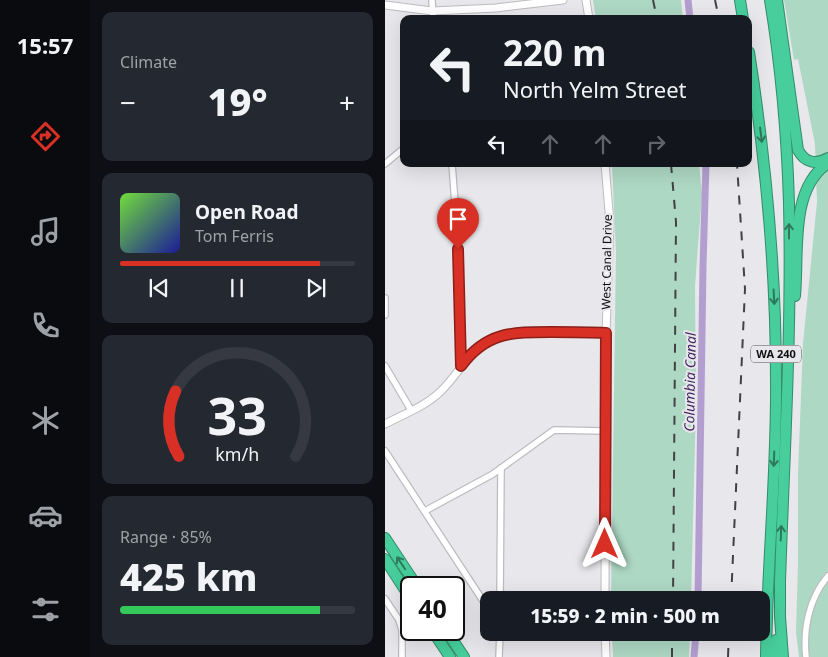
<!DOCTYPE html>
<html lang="en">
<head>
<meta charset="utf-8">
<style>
  body { margin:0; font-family:"Noto Sans",sans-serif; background:#242831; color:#f1f3f6; height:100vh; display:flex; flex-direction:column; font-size:19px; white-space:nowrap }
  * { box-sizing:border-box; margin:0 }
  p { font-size:16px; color:#9ea1a6 }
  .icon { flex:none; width:28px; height:28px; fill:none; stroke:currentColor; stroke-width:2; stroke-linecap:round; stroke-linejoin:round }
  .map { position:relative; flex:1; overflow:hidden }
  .panel { display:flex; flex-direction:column; gap:12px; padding:12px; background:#0d0f14; width:295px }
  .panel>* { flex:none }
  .top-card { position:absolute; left:15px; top:15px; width:352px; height:152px; border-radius:10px; box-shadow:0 5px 20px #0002; background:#171b24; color:#f1f3f6; overflow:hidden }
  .speed { position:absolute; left:15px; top:576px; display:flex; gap:10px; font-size:25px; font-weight:700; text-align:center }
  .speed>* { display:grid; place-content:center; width:65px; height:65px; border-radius:50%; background:#171b24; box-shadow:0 5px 20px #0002; line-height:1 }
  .speed .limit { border:2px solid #111; border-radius:8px; background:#fff; color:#111 }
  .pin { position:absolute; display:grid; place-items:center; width:42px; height:42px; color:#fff; margin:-51px -21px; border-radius:50% 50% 50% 0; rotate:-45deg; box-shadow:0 0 5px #0007 }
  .pin .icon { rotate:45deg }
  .me { position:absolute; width:55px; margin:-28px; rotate:0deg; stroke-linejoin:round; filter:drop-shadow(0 0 4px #0008) }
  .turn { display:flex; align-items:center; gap:18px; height:105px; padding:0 20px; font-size:22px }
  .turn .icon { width:65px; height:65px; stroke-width:2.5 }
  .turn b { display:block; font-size:35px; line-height:42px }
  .lanes { display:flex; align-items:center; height:48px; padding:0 20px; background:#0003; justify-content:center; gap:25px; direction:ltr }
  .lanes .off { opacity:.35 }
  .big { font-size:38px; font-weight:800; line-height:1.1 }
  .panel .widget { flex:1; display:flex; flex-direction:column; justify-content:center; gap:8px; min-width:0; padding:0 18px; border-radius:10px; background:#242831 }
  .panel .dial { align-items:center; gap:0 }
  .dial svg { height:130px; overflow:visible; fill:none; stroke:#363941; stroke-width:7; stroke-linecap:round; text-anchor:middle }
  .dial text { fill:#f1f3f6; stroke:none }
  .song { display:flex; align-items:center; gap:15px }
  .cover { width:60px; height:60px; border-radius:8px; background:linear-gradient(135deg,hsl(100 70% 55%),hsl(240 70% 35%)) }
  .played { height:5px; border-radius:2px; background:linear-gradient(90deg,#d93025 85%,#363941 85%) }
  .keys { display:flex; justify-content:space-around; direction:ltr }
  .heat { display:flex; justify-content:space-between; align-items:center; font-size:28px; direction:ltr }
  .charge { height:8px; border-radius:4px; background:linear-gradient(90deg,#34c759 85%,#363941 0) }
  .trip { position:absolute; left:95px; top:591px; width:290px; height:50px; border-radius:10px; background:#171b24; box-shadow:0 5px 20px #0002; font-weight:800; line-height:50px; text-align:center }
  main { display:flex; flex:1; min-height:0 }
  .tabs { display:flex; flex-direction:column; width:90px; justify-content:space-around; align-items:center; background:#090b0e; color:#9ea1a6 }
  .tabs .icon { width:35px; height:35px }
  .tabs .active { color:#d93025 }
  .tabs b { font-size:22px; color:#f1f3f6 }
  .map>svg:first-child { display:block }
  .green { fill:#add8c3 }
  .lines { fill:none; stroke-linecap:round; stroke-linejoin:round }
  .canal { stroke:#b39fcf; stroke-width:7 }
  .minor-casing { stroke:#bdbcc0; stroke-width:8 }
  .tertiary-casing { stroke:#bdbcc0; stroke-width:9 }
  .motorway-casing { stroke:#348c6b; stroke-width:12 }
  .minor { stroke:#fff; stroke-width:5.5 }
  .tertiary { stroke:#fff; stroke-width:7 }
  .motorway { stroke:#47ce9c; stroke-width:10 }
  .rail { stroke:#424244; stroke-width:2; stroke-dasharray:9 9; stroke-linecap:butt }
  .oneway { stroke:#2e785d }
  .route-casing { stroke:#8d1f18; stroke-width:12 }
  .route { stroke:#d93025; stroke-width:9 }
  .labels { text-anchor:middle; stroke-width:4; stroke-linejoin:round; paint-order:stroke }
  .shield { fill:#e8e7eb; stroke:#515052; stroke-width:1 }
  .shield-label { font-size:11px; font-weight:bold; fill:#101011 }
  .street-label { font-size:12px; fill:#101011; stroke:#e8e7eb }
  .water-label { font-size:14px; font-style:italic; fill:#422560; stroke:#e8e7eb }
</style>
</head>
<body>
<main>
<nav class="tabs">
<b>15:57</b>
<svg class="icon active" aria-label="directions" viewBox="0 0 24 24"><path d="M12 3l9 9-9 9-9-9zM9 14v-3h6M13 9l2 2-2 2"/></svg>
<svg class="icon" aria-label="music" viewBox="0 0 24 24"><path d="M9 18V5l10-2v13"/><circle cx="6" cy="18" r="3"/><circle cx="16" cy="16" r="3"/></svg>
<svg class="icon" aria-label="phone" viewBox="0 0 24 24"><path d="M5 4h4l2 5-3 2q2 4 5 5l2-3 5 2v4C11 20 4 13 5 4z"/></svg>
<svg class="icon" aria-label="climate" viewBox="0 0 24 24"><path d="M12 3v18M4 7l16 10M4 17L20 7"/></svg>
<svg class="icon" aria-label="car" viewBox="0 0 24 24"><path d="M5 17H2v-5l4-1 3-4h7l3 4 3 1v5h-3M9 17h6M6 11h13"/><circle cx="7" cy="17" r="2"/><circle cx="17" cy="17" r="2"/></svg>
<svg class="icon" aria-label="filters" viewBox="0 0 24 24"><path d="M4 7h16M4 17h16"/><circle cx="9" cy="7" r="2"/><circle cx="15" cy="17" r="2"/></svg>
</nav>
<section class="panel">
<div class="widget"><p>Climate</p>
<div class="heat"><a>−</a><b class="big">19°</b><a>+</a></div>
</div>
<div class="widget">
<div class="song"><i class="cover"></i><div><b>Open Road</b><p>Tom Ferris</p></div></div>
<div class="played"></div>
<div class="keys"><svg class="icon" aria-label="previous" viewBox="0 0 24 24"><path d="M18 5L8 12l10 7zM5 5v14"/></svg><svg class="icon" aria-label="pause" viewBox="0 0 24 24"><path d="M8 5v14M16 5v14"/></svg><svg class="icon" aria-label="next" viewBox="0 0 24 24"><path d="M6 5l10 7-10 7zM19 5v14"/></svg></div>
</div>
<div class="widget dial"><svg viewBox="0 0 100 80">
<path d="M14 69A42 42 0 1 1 86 69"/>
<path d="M14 69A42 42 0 0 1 12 29" stroke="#d93025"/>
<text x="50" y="56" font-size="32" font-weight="700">33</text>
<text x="50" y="72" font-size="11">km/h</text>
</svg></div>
<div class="widget"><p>Range · 85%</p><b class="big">425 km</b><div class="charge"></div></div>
</section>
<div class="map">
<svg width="443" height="657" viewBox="0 0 443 657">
  <rect width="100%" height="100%" fill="#e8e7eb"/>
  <!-- green -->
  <g class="green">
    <path d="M208 0H296L298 19H211Z"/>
    <path d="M399 0H443V657H414L411 632 413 564V474L418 344 432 202 430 144 413 59 409 60Z"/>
    <path d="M227 164H314L317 193 310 286 311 402 306 600H226L231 253Z"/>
    <path d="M227 633H305L304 657H228Z"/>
  </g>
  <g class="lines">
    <!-- canal -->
    <g class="canal">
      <path d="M303 0 305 19"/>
      <path d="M313 600 318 266 321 164"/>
      <path d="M309 657 311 632"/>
    </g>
    <!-- minor casing -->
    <g class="minor-casing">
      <g id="minor">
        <path d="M47 0 48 19"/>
        <path d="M0 164 19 148"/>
        <path d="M67 164 72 230 76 366"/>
        <path d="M61 231 72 230"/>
        <path d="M0 298V315"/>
        <path d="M0 366 26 410"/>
        <path d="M0 451 104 610"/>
        <path d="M40 511 108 474 169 430 220 431"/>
        <path d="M0 599 14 620 17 630V657"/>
        <path d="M115 600 116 468"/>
        <path d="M114 657 115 632"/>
        <path d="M421 657C418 629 424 598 443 576"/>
      </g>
    </g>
    <!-- tertiary casing -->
    <g class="tertiary-casing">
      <g id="tertiary">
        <path d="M201 0 204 19"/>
        <path d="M0 5 47 11 111 8 178 0"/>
        <path d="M0 424C19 414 41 406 56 391 76 372 83 349 110 337 134 327 193 332 221 333"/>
        <path d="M220 600 221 333 225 223 220 164"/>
        <path d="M220 632 221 657"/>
      </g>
    </g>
    <!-- motorway casing -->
    <g class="motorway-casing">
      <g id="motorway">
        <path d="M355 0 358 19"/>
        <path d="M385 0C396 67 402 135 404 203 407 329 399 456 395 582V617L398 657"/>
        <path d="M392 0 413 150C420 163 431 165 443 158"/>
        <path d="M364 52C381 161 391 270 391 380 392 473 382 565 381 657"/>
        <path d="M410 296C414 254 404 189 443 163"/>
        <path d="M0 538 33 588"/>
        <path d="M0 559 26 599"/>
        <path d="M47 630 65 657"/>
        <path d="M61 630 79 657"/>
        <path d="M391 657V640"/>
      </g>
    </g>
    <!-- minor -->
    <use href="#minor" class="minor"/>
    <!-- tertiary -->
    <use href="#tertiary" class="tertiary"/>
    <!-- motorway -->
    <use href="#motorway" class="motorway"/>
    <!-- rail -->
    <g class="rail">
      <path d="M268 0 272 19"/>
      <path d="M330 0 334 19"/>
      <path d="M286 164 291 222 288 600"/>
      <path d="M346 600 360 289 352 164"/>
      <path d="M287 657V632"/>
      <path d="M343 657 344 632"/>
    </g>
  </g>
  <!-- one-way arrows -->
  <defs><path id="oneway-shaft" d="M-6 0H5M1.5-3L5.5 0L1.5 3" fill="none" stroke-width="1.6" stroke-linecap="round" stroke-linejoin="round" transform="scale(1.25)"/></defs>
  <g class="oneway">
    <use href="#oneway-shaft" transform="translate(376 135) rotate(83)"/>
    <use href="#oneway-shaft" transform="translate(404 231) rotate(-90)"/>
    <use href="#oneway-shaft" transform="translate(389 297) rotate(87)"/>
    <use href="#oneway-shaft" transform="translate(389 459) rotate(92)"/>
    <use href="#oneway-shaft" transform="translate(396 533) rotate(-88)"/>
    <use href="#oneway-shaft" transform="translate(16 563) rotate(-124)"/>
  </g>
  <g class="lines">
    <!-- route casing -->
    <g class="route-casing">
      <path id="route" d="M73 249 76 366C101 332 127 332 166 332 184 332 203 332 221 333L220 544"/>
    </g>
    <!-- route -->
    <use href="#route" class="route"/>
  </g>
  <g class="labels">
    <!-- shield labels -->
    <rect class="shield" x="366" y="345.5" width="50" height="17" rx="4"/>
    <g class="shield-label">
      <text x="391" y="358">WA 240</text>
    </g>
    <!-- street labels -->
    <g class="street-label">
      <text transform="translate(222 262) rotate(-89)" y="4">West Canal Drive</text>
    </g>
    <!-- water labels -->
    <g class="water-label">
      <text transform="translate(305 382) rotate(-89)" y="5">Columbia Canal</text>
    </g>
  </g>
</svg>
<div class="speed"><div class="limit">40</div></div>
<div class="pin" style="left:73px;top:249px;background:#d93025"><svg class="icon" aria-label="arrive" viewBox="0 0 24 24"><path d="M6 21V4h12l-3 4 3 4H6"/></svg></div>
<svg class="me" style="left:220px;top:544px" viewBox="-20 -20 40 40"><path d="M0-17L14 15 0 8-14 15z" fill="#d93025" stroke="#fff" stroke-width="4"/></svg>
<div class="trip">15:59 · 2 min · 500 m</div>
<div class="top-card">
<div class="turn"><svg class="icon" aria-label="left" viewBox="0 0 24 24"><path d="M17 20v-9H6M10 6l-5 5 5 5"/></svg><div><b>220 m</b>North Yelm Street</div></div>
<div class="lanes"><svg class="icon" aria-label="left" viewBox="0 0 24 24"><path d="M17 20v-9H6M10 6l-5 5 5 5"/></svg><svg class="icon off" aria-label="ahead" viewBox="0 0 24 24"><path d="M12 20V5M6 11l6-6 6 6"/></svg><svg class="icon off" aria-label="ahead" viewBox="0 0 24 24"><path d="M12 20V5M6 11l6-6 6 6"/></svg><svg class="icon off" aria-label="right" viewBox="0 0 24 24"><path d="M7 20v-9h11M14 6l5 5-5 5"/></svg></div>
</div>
</div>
</main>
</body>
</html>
